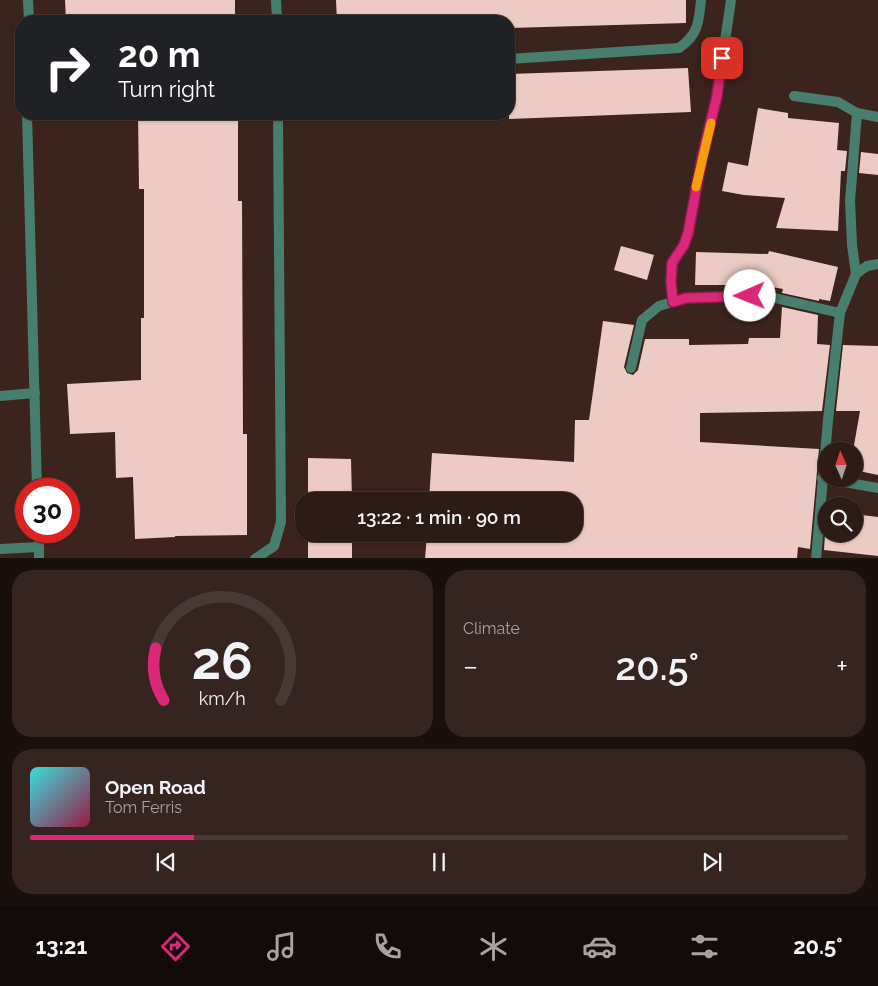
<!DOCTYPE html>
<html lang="en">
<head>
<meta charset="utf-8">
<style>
  body { margin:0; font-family:Raleway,sans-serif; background:#35241f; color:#f1f3f6; height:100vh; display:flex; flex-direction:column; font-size:19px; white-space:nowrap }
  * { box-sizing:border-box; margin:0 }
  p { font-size:16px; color:#a7a1a1 }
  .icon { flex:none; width:28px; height:28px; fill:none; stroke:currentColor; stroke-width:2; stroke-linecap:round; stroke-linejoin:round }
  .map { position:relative; height:558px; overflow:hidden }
  .details { display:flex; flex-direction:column; gap:12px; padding:12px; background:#190f0c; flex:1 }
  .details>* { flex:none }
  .guide { position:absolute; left:15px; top:15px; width:500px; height:105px; border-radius:20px; box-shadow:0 1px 4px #0004,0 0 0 1px #483935; background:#202124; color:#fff; overflow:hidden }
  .needle { width:32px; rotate:357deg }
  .fabs { position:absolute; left:818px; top:442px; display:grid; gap:10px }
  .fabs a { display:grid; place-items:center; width:45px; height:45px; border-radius:50%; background:#2d1b16; box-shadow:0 1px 4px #0004,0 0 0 1px #483935; font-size:25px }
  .speed { position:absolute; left:15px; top:478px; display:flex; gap:10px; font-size:25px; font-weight:700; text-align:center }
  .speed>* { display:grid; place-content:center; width:65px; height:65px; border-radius:50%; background:#2d1b16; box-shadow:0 1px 4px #0004,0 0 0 1px #483935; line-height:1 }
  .speed .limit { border:8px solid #d22; background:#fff; color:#111 }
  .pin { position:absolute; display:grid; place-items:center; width:42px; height:42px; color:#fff; margin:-21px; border-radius:10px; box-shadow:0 2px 8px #0006 }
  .me { position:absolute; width:55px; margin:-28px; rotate:269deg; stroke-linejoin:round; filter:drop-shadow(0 0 4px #0008) }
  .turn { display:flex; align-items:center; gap:18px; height:105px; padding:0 20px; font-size:22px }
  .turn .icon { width:65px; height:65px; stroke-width:2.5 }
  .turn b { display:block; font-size:35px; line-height:42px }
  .big { font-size:38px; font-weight:600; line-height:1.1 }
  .details .card { flex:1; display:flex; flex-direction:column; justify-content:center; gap:8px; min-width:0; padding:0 18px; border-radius:20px; background:#35241f }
  .details .dial { align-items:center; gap:0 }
  .dial svg { height:130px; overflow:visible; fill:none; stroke:#483935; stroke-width:7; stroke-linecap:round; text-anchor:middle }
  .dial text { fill:#f1f3f6; stroke:none }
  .song { display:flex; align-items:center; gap:15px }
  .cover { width:60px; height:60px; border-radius:8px; background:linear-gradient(135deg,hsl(180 70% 55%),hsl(340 70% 35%)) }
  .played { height:5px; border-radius:2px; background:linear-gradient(90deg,#db2777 20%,#483935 20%) }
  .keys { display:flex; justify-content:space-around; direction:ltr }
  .heat { display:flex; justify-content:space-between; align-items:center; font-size:28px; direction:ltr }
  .details .tiles { flex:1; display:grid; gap:12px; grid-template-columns:1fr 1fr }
  .card:last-child { grid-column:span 2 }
  .trip { position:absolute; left:295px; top:492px; width:288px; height:50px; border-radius:20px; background:#2d1b16; box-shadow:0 1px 4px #0004,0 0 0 1px #483935; font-weight:600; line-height:50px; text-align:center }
  .menu { display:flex; height:80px; justify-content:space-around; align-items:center; background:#120b09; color:#a7a1a1 }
  .menu .icon { width:35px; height:35px }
  .menu .on { color:#db2777 }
  .menu b { font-size:22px; color:#f1f3f6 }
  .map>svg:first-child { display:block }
  .building { fill:#ebcbc3 }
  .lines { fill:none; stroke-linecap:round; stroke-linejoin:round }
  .lane { stroke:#487e6d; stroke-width:10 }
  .street { stroke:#487e6d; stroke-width:10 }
  .route-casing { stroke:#8e194d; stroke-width:12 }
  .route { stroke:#db2777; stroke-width:9 }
  .slow { stroke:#f59e0b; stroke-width:9 }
</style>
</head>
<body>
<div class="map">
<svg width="878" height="559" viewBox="0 0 878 559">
  <rect width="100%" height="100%" fill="#3c241e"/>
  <!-- building -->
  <g class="building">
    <path d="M65 0H235V21H135V18L66 20Z"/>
    <path d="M336 0H686V23L509 28V21H337Z"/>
    <path d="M688 68 691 112 509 119V74Z"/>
    <path d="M758 108 788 113V118L839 123 837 150 847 151 845 171H841L838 231 776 228 785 198 744 195 722 191 728 162 748 166Z"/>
    <path d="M138 114H238V201H242L243 434H247V535L175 536V537L135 539 133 477 116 478 115 432 70 434 67 384 141 380V318H144V189H139Z"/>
    <path d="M861 152 878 154V175L859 173Z"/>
    <path d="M621 246 654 255 647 280 614 270Z"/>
    <path d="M769 251 838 267 830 301 819 299V301L782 293 783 289 761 285H695L696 252 768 254Z"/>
    <path d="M782 307 818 315 817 344 830 345 822 411 700 413V442L819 449 810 549 798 547 797 559H425L427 534H574V501H429L432 453 574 462 575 420H589L603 321 634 325 624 367 627 373 633 375 638 370 645 339H689V345L748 344 749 338H780Z"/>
    <path d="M843 345 878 346V475L854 470V451H832V450L853 451 860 411H836Z"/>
    <path d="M308 458 351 459 352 501H308Z"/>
    <path d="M854 514 878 517V556L824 550 826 520V534H854Z"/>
    <rect x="308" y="534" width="44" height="25"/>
  </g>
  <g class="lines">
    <!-- lane -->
    <g class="lane">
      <path d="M0 396 35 393"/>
      <path d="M0 549 39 547"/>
    </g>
    <!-- street -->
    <g class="street">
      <path d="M28 0 29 21"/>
      <path d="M276 0 277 21"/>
      <path d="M509 59 679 48C698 35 699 22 701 0"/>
      <path d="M794 96 838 102 857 113 878 117"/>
      <path d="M27 114 37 489"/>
      <path d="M856 274 852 245 850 201 857 113"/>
      <path d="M673 302 671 282 673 263 684 245 689 233 702 158 717 96 731 0"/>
      <path d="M631 368 642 320 659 306 685 298 766 296 840 313"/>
      <path d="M822 478 878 488"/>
      <path d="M39 531V559"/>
      <path d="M255 559 274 546 281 522 278 114"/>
      <path d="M816 559 828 420 840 313 856 274 867 266 878 264"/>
    </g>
  </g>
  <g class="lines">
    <!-- route casing -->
    <g class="route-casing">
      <path id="route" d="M722 58 717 96 702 158 688 233 684 245 672 263 671 282 673 302 686 298 750 296"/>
    </g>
    <!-- route -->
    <use href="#route" class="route"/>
    <!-- slow -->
    <path class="slow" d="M696 187 711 123"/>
  </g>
</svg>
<div class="fabs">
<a><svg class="needle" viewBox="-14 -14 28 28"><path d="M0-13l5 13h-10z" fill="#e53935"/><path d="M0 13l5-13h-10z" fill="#a7a1a1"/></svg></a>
<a><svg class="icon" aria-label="search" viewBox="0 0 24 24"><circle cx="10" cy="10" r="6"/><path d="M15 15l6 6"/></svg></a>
</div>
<div class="speed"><div class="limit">30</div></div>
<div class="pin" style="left:722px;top:58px;background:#d93025"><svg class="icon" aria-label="arrive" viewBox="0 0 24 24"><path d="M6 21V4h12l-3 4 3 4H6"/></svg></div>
<svg class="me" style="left:750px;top:296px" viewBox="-20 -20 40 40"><circle r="19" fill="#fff"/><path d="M0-13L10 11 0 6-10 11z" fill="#db2777"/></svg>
<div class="trip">13:22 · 1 min · 90 m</div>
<div class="guide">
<div class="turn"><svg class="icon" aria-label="right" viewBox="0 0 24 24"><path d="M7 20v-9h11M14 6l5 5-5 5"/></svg><div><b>20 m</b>Turn right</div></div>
</div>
</div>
<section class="details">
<div class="tiles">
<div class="card dial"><svg viewBox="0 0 100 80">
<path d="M14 69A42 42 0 1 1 86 69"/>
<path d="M14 69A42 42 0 0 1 9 37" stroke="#db2777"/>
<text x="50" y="56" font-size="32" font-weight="700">26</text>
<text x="50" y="72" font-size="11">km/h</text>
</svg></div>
<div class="card"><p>Climate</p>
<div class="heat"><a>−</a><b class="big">20.5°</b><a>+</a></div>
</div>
<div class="card">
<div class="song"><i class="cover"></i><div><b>Open Road</b><p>Tom Ferris</p></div></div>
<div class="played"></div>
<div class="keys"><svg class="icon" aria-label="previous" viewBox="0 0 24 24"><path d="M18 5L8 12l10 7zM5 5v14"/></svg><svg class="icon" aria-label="pause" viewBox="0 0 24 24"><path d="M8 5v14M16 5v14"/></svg><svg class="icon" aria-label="next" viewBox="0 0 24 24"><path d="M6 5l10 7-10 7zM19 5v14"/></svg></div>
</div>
</div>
</section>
<nav class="menu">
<b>13:21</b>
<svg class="icon on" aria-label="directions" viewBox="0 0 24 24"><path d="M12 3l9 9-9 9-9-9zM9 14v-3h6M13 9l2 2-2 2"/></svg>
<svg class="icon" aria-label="music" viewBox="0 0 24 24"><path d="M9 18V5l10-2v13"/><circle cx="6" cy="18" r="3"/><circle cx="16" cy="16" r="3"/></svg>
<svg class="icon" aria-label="phone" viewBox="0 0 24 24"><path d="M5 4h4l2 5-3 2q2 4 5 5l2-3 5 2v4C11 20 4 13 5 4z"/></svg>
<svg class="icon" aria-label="climate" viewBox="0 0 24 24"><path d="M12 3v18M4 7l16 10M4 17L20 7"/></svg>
<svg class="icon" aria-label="car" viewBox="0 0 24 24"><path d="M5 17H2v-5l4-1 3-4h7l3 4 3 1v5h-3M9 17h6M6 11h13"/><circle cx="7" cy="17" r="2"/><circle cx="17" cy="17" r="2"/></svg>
<svg class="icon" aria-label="filters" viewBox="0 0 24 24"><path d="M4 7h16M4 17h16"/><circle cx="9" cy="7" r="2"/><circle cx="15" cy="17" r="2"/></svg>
<b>20.5°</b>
</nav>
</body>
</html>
